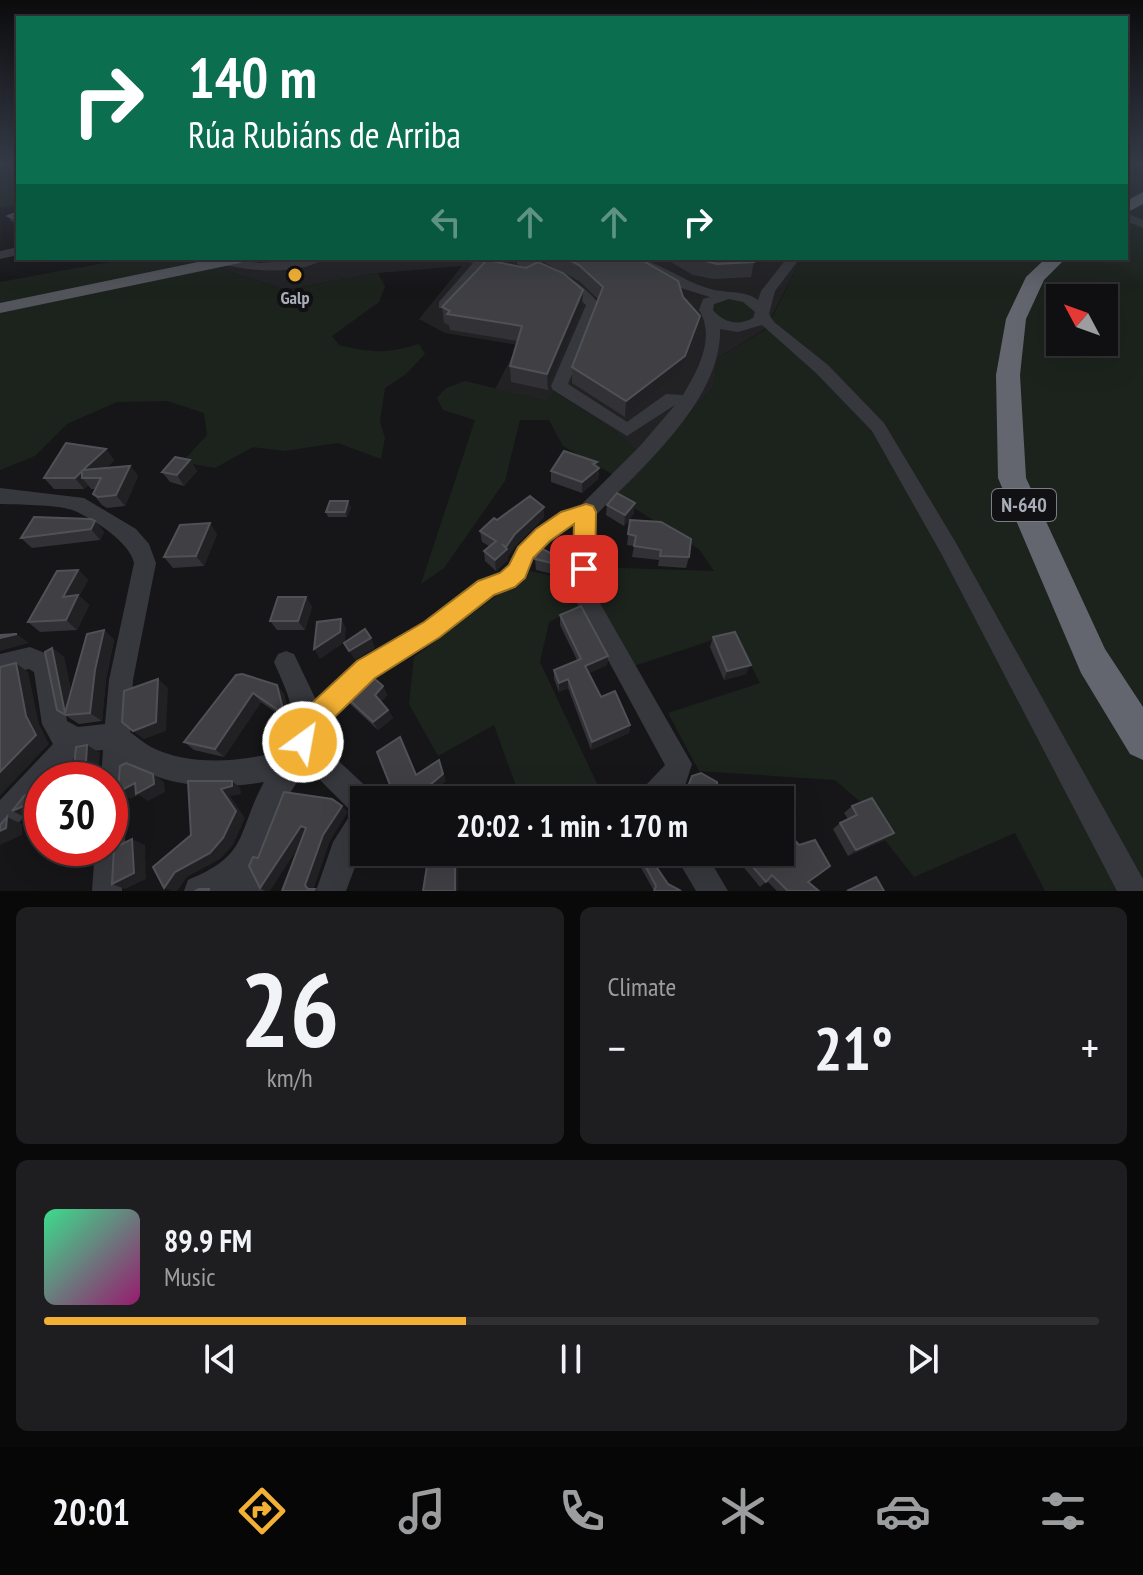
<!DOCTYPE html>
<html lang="en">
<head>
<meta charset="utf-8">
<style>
  body { margin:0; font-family:"PT Sans Narrow",sans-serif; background:#1e1e20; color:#f1f3f6; height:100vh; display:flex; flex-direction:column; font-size:30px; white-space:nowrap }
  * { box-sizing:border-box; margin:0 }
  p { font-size:26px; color:#9c9d9f }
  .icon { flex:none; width:44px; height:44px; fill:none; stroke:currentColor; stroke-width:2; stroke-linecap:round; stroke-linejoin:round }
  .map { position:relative; height:891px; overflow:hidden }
  .sheet { display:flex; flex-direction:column; gap:16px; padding:16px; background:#09090a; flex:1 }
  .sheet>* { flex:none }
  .top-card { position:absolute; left:16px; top:16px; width:1112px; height:244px; border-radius:0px; box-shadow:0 8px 32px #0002,0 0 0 2px #303032; background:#0b6e4f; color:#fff; overflow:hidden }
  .needle { width:52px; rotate:311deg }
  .buttons { position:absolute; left:1046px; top:284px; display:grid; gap:16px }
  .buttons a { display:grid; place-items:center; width:72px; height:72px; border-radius:0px; background:#101012; box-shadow:0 8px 32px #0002,0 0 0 2px #303032; font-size:40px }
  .speed { position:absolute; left:24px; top:762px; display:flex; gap:16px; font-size:40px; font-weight:700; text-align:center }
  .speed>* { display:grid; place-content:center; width:104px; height:104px; border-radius:50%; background:#101012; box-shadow:0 8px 32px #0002,0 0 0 2px #303032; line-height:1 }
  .speed .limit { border:12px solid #d22; background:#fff; color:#111 }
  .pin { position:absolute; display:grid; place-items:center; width:68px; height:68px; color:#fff; margin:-34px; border-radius:16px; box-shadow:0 4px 12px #0006 }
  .me { position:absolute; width:88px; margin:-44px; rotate:32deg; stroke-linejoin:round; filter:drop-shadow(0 0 6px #0008) }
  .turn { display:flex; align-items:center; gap:28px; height:168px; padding:0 40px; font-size:36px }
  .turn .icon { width:104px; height:104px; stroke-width:2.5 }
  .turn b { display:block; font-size:56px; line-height:68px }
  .lanes { display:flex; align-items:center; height:76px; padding:0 40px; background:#0003; justify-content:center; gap:40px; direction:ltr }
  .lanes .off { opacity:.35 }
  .big { font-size:60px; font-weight:700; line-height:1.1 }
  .sheet .widget { flex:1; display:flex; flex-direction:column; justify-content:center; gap:12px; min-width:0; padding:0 28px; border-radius:12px; background:#1e1e20 }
  .sheet .dial { align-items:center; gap:0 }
  .dial b { font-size:104px; line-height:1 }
  .song { display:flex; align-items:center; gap:24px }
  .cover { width:96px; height:96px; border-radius:12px; background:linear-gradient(135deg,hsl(150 70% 55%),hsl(320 70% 35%)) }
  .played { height:8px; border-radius:4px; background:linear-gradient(90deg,#f2b134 40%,#303032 40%) }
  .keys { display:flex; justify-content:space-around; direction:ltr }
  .heat { display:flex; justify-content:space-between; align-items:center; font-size:44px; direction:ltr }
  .sheet .tiles { flex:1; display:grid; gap:16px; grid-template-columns:1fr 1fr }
  .widget:last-child { grid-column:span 2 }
  .trip { position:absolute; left:350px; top:786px; width:444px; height:80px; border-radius:0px; background:#101012; box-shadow:0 8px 32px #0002,0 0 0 2px #303032; font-weight:700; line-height:80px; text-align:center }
  .tab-bar { display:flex; height:128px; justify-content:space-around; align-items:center; background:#060607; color:#9c9d9f }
  .tab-bar .icon { width:56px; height:56px }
  .tab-bar .current { color:#f2b134 }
  .tab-bar b { font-size:36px; color:#f1f3f6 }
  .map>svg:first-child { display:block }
  .built { fill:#222225 }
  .green { fill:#1c231d; fill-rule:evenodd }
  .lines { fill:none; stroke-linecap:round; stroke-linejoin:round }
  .minor { fill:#37383d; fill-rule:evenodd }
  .major { fill:#53555c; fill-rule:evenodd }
  .highway { fill:#63666e; fill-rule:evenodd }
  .wall { fill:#323236 }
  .shaded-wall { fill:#212124 }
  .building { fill:#3f3f44; stroke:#4f5156; stroke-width:2 }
  .route { fill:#f2b134; stroke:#9d7322; stroke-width:2 }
  .poi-dot { fill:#f2b134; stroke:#111113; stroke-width:3 }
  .labels { text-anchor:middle; stroke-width:8; stroke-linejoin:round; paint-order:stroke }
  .far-poi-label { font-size:18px; font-weight:bold; fill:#a8adb8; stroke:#111113 }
  .shield { fill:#111113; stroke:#7b7e86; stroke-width:2 }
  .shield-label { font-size:20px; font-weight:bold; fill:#a8adb8 }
</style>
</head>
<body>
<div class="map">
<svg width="1143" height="891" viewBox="0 0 1143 891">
  <rect width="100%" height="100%" fill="#161618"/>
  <!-- built -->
  <path class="built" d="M240 258H802L765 329 718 358 713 388 650 457 642 456 616 432 554 391 547 401 495 389 518 345 445 333 419 319 462 266 378 273 285 290 217 267Z"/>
  <!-- green -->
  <g class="green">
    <path d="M0 163H18V205L0 208Z"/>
    <path d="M1126 163H1143V891H1045L1015 833 914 877 885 840 864 805 835 780 699 771 668 713 760 683 734 633 634 666 596 598 549 622 540 662 599 788 554 800H521L494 725 438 756 409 704 414 657 530 571 562 578 593 567 714 571 699 549 607 491 619 478 563 446 549 420H520L505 481 444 568 421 584 475 420 443 410 437 398 446 388 465 381 546 401 554 391 616 432 642 455 650 457 713 388 718 358 766 329 802 258H1126ZM1060 298H1104V342H1060Z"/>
    <path d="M132 258H240L211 265 285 290 378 273 385 287 379 302 332 336 339 345C374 353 385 354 419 344L425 354 406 374 385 388 380 422 385 438 381 459 338 443 284 451 253 447 215 468 182 462 207 435 204 413 167 401 117 402 67 424 35 456 0 470V282Z"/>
    <path d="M724 300 744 302 753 309 754 316C739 328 726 321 713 311L715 304Z"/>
  </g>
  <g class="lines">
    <!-- minor -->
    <g class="minor">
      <path d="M1126 213 1143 220V228L1126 221Z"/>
      <path d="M18 247V255L0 259V251Z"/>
      <path d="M220 258 260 263 325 258C301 276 249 271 220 264Z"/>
      <path d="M455 258H488L515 269 508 273 484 265 449 308H439V302L473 263Z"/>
      <path d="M517 258H533L532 260C558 271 582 281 600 305L568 384 627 422 666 394 683 395C698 370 716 337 699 310L703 299 710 297 671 285 629 258C660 258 688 288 722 291 735 293 748 292 758 300L761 291 787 258H800L775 291 769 314 774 322 828 365 884 423 956 543 1143 879V891H1117L942 555 872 431 816 373 762 325 738 332 720 329C722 399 643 467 596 515L597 598 692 764 684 789 670 800H600L604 790 614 786 647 784 665 765 575 599V523L550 541 533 558 525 577 515 587 494 595 440 636 375 678 317 733 314 746 328 751 374 794 376 800H364V843L346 891H316L333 842 352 812 313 773H303L277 813 255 872 267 891H184L188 880C250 855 236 834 264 782 219 790 168 788 129 763L122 891H92L95 848H110V780H101L103 750 76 753 71 764 56 780H42V794L10 834 0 838V800L53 744 42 724 34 672 29 669 0 676V654L30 647 52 656 58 671 67 721 78 727 105 724 109 680 134 563C130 542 94 520 75 511 57 504 20 505 0 504V488L84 498 136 529 149 544 156 563 133 680 130 732C137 737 144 743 151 747 189 767 247 762 287 749 298 710 289 697 274 662L278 654 286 651 294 654 316 700 357 662 424 622 478 581 499 573 509 565 518 547 536 529 561 511 580 506 641 445 675 405 627 436 553 390 551 386 586 305 565 286 517 264ZM729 299 743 302 755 312 753 318C738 326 724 323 713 310L714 304Z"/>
      <path d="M673 852H705L728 891H696Z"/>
    </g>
    <!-- major -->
    <path class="major" d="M217 258H248L240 263 0 313V303Z"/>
    <!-- highway -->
    <g class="highway">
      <path d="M1143 192V204L1126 213V201Z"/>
      <path d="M1046 258H1066L1044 280 1026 319 1020 375 1026 478 1105 649 1143 707V760L1130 754 1081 673 998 478 996 375 1006 319 1026 277Z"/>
    </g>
  </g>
  <!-- wall -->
  <g class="wall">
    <path d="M18 212V224L11 221 8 216Z"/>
    <path d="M536 258H638L697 332 682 372 625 417 572 383V367L598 299 579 281Z"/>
    <path d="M664 258H763L760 271 751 277 714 279 693 275Z"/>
    <path d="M526 268 583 290 582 306 548 390 511 382 510 366 518 341 450 330 449 325 444 323 442 307Z"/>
    <path d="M106 449 114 460 106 468 130 466 138 476 125 506 107 508 102 505 93 494 96 489H91L88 485 84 489H54L44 478Z"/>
    <path d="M190 460 197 471 184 486 170 482 162 472Z"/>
    <path d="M597 462V467L599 468 598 479 582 493 551 482V471Z"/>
    <path d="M607 505 634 513 624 526 606 515Z"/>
    <path d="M351 507 347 517H328L326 512Z"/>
    <path d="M544 507V517L516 545 508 556V560L496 571 485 561 484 551 489 546 482 542 480 531 497 520Z"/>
    <path d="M630 520 689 557 686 568 658 566 659 560 632 557 634 546 627 545Z"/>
    <path d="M95 521 104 532 100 540 32 548 21 538Z"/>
    <path d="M217 534 204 566 173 568 164 557Z"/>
    <path d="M550 553 572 558V568L569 578 536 570 535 559Z"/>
    <path d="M78 570 88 580 79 596 89 605 77 630 40 632 28 622Z"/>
    <path d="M306 597 312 607 305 630H277L270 621Z"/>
    <path d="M560 615 608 656 607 665 589 673 601 697 630 725 629 733 591 750 568 688 559 692 554 679V670L577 660 560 625Z"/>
    <path d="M104 630 114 640 106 679 102 721 79 724 57 710 52 648 64 657 71 691Z"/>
    <path d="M713 637 746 674 724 680 710 647Z"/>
    <path d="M236 675 284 694 289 714 288 731 281 723 278 714 261 702 224 757 194 750 184 742Z"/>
    <path d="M383 686 387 695 381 702 388 710 393 718 378 730 351 705 345 696Z"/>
    <path d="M852 806 885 840 848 856 833 829 840 823 848 819 844 813Z"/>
    <path d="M632 852H659L657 859 654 864 668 884 654 891Z"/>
    <path d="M731 852H780L819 891H777L767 881 760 887Z"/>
  </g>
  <!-- shaded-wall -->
  <g class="shaded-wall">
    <path d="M760 258H763L760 271 751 277 754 262Z"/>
    <path d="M583 290 582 306 548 390 547 374Z"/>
    <path d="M700 316 697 332 682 372 625 417 626 401Z"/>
    <path d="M106 449 114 460 95 478 83 470Z"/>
    <path d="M190 460 197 471 184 486 177 475Z"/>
    <path d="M597 462 596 470 599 468 598 479 582 493V482L593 464Z"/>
    <path d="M130 466 138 476 125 506 116 495Z"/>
    <path d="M82 471V478L88 485 84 489 75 478Z"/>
    <path d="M348 501 351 507 347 517 345 512Z"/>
    <path d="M635 503 634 513 624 526 625 515Z"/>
    <path d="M544 507V517L516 545 508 556V560L496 571 495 560 515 534Z"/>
    <path d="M95 521 104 532 100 540 91 529Z"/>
    <path d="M210 523 217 534 204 566 196 556Z"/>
    <path d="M572 558V568L569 578V567Z"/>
    <path d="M78 570 88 580 79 596 89 605 77 630 66 620 63 597Z"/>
    <path d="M306 597 312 607 305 630 298 621Z"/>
    <path d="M341 619 346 628 345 642 320 659 314 649Z"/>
    <path d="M104 630 114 640 106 679 102 721 90 713 95 670Z"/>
    <path d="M17 634 29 643 0 651V638Z"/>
    <path d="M371 638 375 648 355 660 349 651Z"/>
    <path d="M52 648 64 657 76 714 65 713Z"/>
    <path d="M608 656 607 665 585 675V666Z"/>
    <path d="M16 663 28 672 39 724 49 744 0 796V772Z"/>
    <path d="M751 665 746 674 724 680 727 671Z"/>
    <path d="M158 679 168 688 166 731 144 739 133 731Z"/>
    <path d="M568 679V688L559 692V683Z"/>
    <path d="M277 685 284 694 289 714 288 731 281 723Z"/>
    <path d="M383 686 387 695 380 704 375 695Z"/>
    <path d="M253 693 261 702 224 757 215 749Z"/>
    <path d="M388 710 393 718 378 730 373 722Z"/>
    <path d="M630 725 629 733 591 750 592 742Z"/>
    <path d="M87 745 100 753 98 780H85Z"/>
    <path d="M439 760 446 781 428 797 424 790Z"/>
    <path d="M153 774 164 782 165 792 148 801 139 795 130 799 118 792Z"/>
    <path d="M232 781 240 788 241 794 230 796 245 818 233 845 220 859 187 877 177 891H171L164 888 221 789Z"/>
    <path d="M42 798V812L27 818 12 811Z"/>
    <path d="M342 806 348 812 330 841 313 890 308 889 305 885 323 835Z"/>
    <path d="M7 817 22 824V835L0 845V831Z"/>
    <path d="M301 826 308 832 270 891H265L260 888Z"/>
    <path d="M894 833 885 840 848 856 856 850Z"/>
    <path d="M132 839 145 845 146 879 125 889 112 884Z"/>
    <path d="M601 852H619L601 858Z"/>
    <path d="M455 858 458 864V891H455Z"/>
  </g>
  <!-- building -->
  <g class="building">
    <path d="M18 212V220L8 216Z"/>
    <path d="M565 258H638L678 281 683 297 700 316 685 356 626 401 572 367 603 287 579 265Z"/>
    <path d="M693 258H760L754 262 717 264Z"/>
    <path d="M487 260 526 268 538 262 563 273 583 290 547 374 510 366 522 326 447 314 450 311 442 307Z"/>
    <path d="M66 443 106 449 83 470 130 466 116 495 98 497 93 494 101 478H82V471L75 478H44Z"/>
    <path d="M564 451 597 462 593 464 599 468 582 482 551 471Z"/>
    <path d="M175 457 190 460 177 475 162 472Z"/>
    <path d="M617 493 635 503 625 515 607 505Z"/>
    <path d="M530 496 544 507 515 534 506 547 502 544 507 549 495 560 484 551 496 541 480 531 494 518 497 520Z"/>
    <path d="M330 501H348L345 512H326Z"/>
    <path d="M34 517 91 519 95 521 91 529 21 538Z"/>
    <path d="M630 520 661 522 691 539 689 557 660 556 661 550 634 546 636 536 628 534Z"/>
    <path d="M210 523 196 556 164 557 180 525Z"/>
    <path d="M559 542 568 544 572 558 569 567 535 559 539 547 550 553Z"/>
    <path d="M78 570 63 597 78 595 66 620 28 622 57 571Z"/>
    <path d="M278 597H306L298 621H270Z"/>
    <path d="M581 606 608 656 585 666 601 697 615 691 630 725 592 742 568 679 559 683 554 670 581 659 560 615Z"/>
    <path d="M341 619 340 632 314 649 317 622Z"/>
    <path d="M365 629 371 638 349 651 344 643Z"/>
    <path d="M104 630 95 670 90 713 66 715 57 710 45 652 52 648 65 713 87 634Z"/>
    <path d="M735 632 751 665 727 671 713 637Z"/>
    <path d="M17 634 0 638V635Z"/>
    <path d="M16 663 26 716 36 735 0 772V667Z"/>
    <path d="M242 674 277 685 282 705 281 723 278 710 253 693 215 749 184 742 236 675Z"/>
    <path d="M369 674 383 686 375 695 388 710 373 722 345 696Z"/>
    <path d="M158 679 156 722 133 731 122 722 124 691Z"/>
    <path d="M400 737 416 775 439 760 443 774 424 790 431 800H396L377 752Z"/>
    <path d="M87 745 85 780H50L55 777 52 773 74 767 76 747Z"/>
    <path d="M126 763 153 774 154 784 136 794 135 783 118 792 120 766Z"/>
    <path d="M701 773 717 782 718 794 705 800H672L669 796 675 795 689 784 692 776Z"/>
    <path d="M188 781H232V786L221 789 236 811 223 838 210 853 175 872 164 888 153 867 191 835Z"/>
    <path d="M42 785V798L12 811 24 796Z"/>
    <path d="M284 792 332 799 342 806 323 835 305 885 308 889H315L314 891H282L306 828 301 826 260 888 249 866 253 857 258 858Z"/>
    <path d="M872 798 894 833 856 850 840 823 857 815 852 806Z"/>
    <path d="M7 817 6 828 0 831V825Z"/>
    <path d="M780 824 799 845 815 840 830 866 808 882 819 891H788L772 875 766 882 740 852H780Z"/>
    <path d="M132 839 134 873 112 884 114 848Z"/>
    <path d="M638 852H659L653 862 668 884 681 891H654L656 886Z"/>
    <path d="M429 853 455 858V891H423Z"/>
    <path d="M876 877 884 891H847Z"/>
    <path d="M199 889H209V891H195Z"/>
  </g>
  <!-- sky -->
  <linearGradient id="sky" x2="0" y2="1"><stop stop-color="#0c0c0d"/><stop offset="0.57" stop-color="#363c48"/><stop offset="1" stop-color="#363c48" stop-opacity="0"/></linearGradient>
  <rect width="1143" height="288" fill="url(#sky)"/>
  <!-- route -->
  <path class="route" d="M586 504 593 506 596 512 595 569 592 576 584 578 577 576 573 569 574 524 550 541 533 558 525 578 515 587 494 595 440 637 375 678 319 732 312 751 303 755 293 751 289 742 299 715 357 661 424 622 478 581 500 573 509 565 518 547 536 529 561 512Z"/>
  <!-- markers -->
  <circle class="poi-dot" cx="295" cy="275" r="8"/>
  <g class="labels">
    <!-- far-poi labels -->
    <g class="far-poi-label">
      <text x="295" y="304">Galp</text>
    </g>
    <!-- shield labels -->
    <rect class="shield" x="992" y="489" width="64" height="32" rx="6"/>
    <g class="shield-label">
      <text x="1024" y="512">N-640</text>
    </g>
  </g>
</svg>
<div class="buttons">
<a><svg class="needle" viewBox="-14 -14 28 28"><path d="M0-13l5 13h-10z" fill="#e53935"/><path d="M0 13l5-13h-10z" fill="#9c9d9f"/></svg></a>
</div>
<div class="speed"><div class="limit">30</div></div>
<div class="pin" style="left:584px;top:569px;background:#d93025"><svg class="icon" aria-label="arrive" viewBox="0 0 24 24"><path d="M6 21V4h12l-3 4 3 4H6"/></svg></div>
<svg class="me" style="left:303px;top:742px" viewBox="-20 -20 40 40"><circle r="17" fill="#f2b134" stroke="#fff" stroke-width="3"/><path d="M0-11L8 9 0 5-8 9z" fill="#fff"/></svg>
<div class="trip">20:02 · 1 min · 170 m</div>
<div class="top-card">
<div class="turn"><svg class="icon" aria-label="right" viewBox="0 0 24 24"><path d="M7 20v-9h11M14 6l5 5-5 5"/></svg><div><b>140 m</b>Rúa Rubiáns de Arriba</div></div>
<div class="lanes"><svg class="icon off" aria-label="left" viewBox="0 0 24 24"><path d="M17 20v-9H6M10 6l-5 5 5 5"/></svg><svg class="icon off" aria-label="ahead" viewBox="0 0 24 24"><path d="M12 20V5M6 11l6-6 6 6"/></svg><svg class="icon off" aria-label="ahead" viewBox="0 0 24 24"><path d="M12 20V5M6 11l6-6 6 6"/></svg><svg class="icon" aria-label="right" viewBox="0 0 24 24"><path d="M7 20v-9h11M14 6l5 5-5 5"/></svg></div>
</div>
</div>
<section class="sheet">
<div class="tiles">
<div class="widget dial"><b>26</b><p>km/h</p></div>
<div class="widget"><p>Climate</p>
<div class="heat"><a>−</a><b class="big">21°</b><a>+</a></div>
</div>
<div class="widget">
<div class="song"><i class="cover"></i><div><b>89.9 FM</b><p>Music</p></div></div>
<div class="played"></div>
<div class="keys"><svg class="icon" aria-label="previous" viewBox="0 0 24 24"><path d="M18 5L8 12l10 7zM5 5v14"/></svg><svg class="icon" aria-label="pause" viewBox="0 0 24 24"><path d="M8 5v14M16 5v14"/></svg><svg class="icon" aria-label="next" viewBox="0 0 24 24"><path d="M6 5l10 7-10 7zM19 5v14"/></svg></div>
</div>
</div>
</section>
<nav class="tab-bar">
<b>20:01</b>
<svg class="icon current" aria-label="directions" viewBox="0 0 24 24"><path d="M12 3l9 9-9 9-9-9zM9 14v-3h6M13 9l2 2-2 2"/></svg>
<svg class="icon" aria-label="music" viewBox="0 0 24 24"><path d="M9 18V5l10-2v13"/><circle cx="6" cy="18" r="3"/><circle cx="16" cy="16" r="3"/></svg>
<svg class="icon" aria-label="phone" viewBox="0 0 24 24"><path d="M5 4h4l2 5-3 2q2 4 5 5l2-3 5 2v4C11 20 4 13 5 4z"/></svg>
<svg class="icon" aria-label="climate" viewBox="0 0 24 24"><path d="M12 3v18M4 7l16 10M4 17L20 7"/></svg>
<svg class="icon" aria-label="car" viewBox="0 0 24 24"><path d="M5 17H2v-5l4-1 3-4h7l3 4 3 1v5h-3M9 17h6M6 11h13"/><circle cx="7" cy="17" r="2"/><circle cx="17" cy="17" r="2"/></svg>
<svg class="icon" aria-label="filters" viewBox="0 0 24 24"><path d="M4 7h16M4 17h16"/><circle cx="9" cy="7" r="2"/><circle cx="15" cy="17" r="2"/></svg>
</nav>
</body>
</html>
